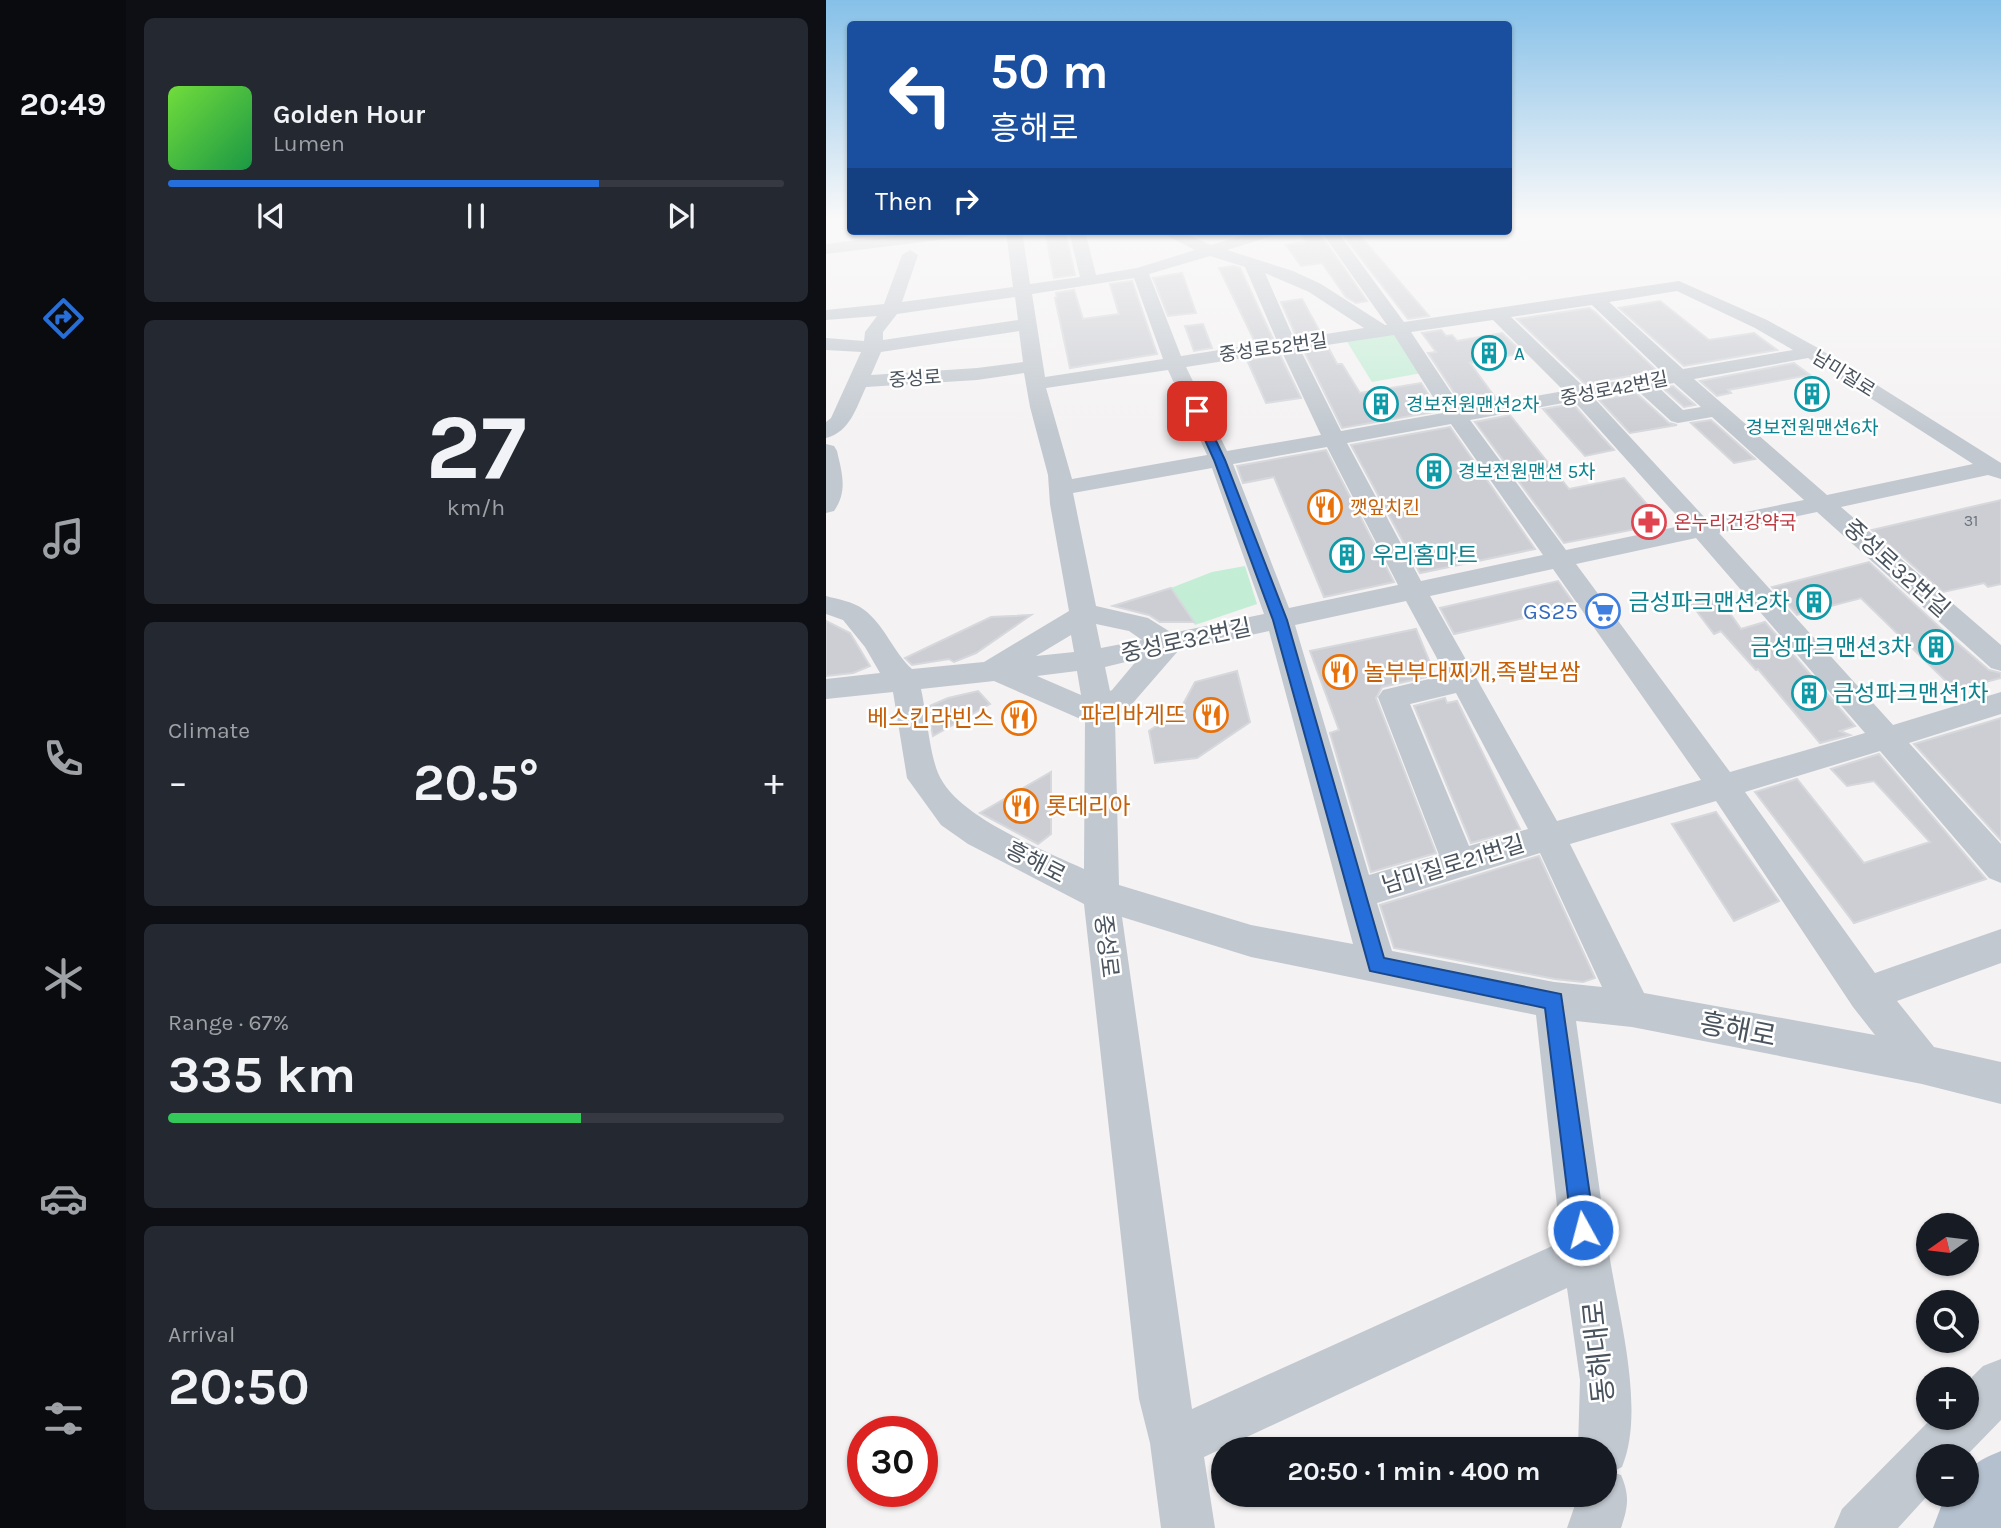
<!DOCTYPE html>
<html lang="en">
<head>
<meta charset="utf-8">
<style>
  body { margin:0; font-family:Karla,"Noto Sans KR",sans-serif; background:#242831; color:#f1f3f6; height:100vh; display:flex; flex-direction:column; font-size:26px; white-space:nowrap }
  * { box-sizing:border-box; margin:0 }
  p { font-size:23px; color:#9ea1a6 }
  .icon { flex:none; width:38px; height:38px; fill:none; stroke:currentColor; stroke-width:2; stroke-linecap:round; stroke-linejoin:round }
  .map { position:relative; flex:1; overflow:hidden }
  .panel { display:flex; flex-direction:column; gap:18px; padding:18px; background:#0d0f14; width:700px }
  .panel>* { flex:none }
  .hud { position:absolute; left:21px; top:21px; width:665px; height:214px; border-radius:7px; box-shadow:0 2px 5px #0004; background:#1a4fa0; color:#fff; overflow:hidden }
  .needle { width:46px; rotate:256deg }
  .buttons { position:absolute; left:1090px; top:1213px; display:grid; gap:14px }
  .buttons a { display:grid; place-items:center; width:63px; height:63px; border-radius:50%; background:#171b24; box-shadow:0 2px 5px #0004; font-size:35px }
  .speed { position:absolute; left:21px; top:1416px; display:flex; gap:14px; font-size:35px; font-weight:700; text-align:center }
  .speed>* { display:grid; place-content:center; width:91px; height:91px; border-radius:50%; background:#171b24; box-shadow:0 2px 5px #0004; line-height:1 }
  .speed .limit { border:10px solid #d22; background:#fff; color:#111 }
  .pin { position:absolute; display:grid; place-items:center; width:60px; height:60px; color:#fff; margin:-30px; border-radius:14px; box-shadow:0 4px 10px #0006 }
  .me { position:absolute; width:77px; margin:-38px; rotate:353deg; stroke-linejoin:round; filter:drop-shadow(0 0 5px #0008) }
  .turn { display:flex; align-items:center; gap:24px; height:147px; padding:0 28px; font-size:32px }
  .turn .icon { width:91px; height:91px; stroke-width:2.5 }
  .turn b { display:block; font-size:49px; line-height:60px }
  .then { display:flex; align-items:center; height:66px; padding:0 28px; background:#0003; gap:14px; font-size:26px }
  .big { font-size:52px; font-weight:700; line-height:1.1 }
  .panel .tile { flex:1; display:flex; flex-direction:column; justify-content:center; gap:10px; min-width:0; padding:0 24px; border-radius:10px; background:#242831 }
  .panel .dial { align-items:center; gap:0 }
  .dial b { font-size:91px; line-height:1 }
  .song { display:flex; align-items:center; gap:21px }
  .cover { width:84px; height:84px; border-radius:10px; background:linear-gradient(135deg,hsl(100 70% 55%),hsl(140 70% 35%)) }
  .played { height:7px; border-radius:4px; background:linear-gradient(90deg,#266ed9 70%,#363941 70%) }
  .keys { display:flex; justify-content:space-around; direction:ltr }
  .heat { display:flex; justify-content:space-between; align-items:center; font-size:38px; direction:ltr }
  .charge { height:10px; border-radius:5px; background:linear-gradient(90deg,#34c759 67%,#363941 0) }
  .trip { position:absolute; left:385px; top:1437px; width:406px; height:70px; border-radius:35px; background:#171b24; box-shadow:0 2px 5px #0004; font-weight:700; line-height:70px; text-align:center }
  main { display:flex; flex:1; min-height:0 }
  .tabs { display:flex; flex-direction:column; width:126px; justify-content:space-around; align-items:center; background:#090b0e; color:#9ea1a6 }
  .tabs .icon { width:49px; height:49px }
  .tabs .active { color:#266ed9 }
  .tabs b { font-size:32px; color:#f1f3f6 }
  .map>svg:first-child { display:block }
  .green { fill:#c4edd6 }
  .building { fill:#ccced4; stroke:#d6d8dc; stroke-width:2 }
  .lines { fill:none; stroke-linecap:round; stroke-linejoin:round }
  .minor { fill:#c1c8cf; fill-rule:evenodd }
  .major { fill:#b4c0ce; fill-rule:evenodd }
  .route { fill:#266ed9; stroke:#19488d; stroke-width:2 }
  .labels { text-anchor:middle; stroke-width:5; stroke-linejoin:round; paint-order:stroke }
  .far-number-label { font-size:16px; fill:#6a727c }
  .far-street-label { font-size:19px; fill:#4a545e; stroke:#fff }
  .far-culture-label { font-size:19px; fill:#0d838f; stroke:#fff; text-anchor:start }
  .far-food-label { font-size:19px; fill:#c56008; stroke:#fff; text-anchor:start }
  .far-health-label { font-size:19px; fill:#be3a42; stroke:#fff; text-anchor:start }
  .culture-label { font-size:23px; fill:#0d838f; stroke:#fff; text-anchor:start }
  .street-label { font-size:23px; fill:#4a545e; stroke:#fff }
  .shop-label { font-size:23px; fill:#366cbe; stroke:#fff; text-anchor:end }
  .food-label { font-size:23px; fill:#c56008; stroke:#fff; text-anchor:start }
  .near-street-label { font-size:28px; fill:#4a545e; stroke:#fff }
</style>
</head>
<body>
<main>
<nav class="tabs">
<b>20:49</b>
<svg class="icon active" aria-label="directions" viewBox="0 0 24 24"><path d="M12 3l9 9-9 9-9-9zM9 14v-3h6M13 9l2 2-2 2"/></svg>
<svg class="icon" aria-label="music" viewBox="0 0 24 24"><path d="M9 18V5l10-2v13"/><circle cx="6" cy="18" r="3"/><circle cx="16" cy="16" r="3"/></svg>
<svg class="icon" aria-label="phone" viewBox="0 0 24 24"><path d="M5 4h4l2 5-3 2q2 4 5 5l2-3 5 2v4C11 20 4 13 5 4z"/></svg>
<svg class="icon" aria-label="climate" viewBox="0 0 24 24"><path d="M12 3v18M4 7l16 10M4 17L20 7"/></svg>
<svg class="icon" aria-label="car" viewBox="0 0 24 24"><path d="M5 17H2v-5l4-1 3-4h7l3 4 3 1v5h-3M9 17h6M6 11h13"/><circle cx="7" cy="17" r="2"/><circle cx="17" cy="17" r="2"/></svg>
<svg class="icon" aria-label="filters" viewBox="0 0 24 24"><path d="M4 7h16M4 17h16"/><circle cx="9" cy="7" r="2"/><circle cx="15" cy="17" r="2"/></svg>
</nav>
<section class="panel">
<div class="tile">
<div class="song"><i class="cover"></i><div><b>Golden Hour</b><p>Lumen</p></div></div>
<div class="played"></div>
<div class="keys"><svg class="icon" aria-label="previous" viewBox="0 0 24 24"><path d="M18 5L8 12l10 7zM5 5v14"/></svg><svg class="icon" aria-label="pause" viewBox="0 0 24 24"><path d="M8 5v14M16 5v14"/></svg><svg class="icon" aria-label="next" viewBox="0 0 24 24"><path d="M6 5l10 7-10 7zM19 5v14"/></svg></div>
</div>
<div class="tile dial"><b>27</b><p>km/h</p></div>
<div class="tile"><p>Climate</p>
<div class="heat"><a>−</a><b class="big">20.5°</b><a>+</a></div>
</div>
<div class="tile"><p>Range · 67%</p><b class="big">335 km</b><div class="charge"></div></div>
<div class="tile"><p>Arrival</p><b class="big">20:50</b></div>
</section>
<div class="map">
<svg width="1175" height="1528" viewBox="0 0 1175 1528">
  <rect width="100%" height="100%" fill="#f4f2f2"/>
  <!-- green -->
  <g class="green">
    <path d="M567 333 596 373 546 382 520 340Z"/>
    <path d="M419 566 431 604 369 625 345 588 386 572Z"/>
  </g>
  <!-- building -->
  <g class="building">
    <path d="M219 231H239L249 275 228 278Z"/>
    <path d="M472 231H492L541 301 530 303 520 297 496 263 475 266 460 245 480 242Z"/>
    <path d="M514 231H530L603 316 582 319Z"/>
    <path d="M408 266 414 268 447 339 429 342 393 268Z"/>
    <path d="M356 273 370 313 342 316 327 278Z"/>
    <path d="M306 281 331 354 244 368 229 298 231 297 230 293 248 290 257 319 293 314 284 284Z"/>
    <path d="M476 299 494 332 470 336 455 302Z"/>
    <path d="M834 301 883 340 928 333 951 350 858 366 793 308Z"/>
    <path d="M763 308 769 312 831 371 759 384 691 319Z"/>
    <path d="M377 324 386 348 368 351 359 326Z"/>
    <path d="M615 330 620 336 626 335 631 341 676 333 697 353 644 363 671 400 637 406 602 353 610 352 596 333Z"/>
    <path d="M502 347 511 364H516L534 393 595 383 613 411 516 428 478 351Z"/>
    <path d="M454 355 475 398 440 403 421 360Z"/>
    <path d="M968 363 984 375 902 390 905 393 891 396 874 381Z"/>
    <path d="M847 386 869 405 858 407 837 388Z"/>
    <path d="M810 393 843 423 851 425 804 433 773 400Z"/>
    <path d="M747 404 777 438 788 450 759 456 717 409Z"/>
    <path d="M684 415 743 489 798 478 840 526 817 531 815 528 738 543 649 422Z"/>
    <path d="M885 420 929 459 908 463 865 423Z"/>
    <path d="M624 427 709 549 594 573 525 445Z"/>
    <path d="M500 450 568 582 498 597 448 477 417 483 411 466Z"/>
    <path d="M1175 500V584L1162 587 1158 583 1117 592 1046 530Z"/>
    <path d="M1043 562 1122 635 1163 670 1175 673V678L1129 690 1035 598 971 615 946 587Z"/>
    <path d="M732 581 750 606 628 634 614 608Z"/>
    <path d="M345 588 368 622H334L323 615 287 606Z"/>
    <path d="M894 599 915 629 939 622 1029 726 1014 731 1024 735 994 743 932 669 930 670 895 631 888 634 866 605Z"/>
    <path d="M205 615 150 653 128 662 123 659 86 665 79 658 165 617Z"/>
    <path d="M0 621 24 633 44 666 27 673 0 676Z"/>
    <path d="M590 629 609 675 556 687 550 698 610 853 545 872 504 733 513 730 484 651Z"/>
    <path d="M411 671 424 722 371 758 329 763 323 731 354 710 369 682Z"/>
    <path d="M152 691 164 704 107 736 101 707 122 698Z"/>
    <path d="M619 698 621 703 631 701 694 829 645 843 588 706Z"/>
    <path d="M1175 718V840L1088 744Z"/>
    <path d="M1053 754 1160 879 1028 923 929 792 971 779 1038 863 1104 842 1048 781 1021 786 1005 769Z"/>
    <path d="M225 772V834L212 844 154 813Z"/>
    <path d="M890 812 953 901 908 921 846 824Z"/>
    <path d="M713 856 769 978 757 982 729 979 568 948 554 905Z"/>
  </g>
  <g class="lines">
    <!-- minor -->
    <g class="minor">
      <path d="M107 231H152L144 236 0 254V244Z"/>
      <path d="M180 231H196L204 284 254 277 243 231H259L270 275 311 268 369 250 332 231H353L385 245 431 231H455L452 234 401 250 467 271 495 284 559 325H561L495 231H511L578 322 853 281 941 320 992 348 1175 463V479L1162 475 1015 507 1175 645V671L1165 668 991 512 893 533 1067 725 1175 692V714L1083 743 1175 844V883L1163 878 1054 751 919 792 1049 973 1175 929V963L1071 1001 1108 1047 1175 1062V1104L1096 1084 806 1027 750 1021C761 1098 771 1175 783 1253 792 1313 820 1410 796 1467L786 1472 795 1475C804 1496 802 1507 795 1528H741L749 1505V1494H779V1449H752L754 1380 741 1288 378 1457 389 1528H335L324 1443 313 1399 258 904 142 844 115 825 81 778 67 692 0 699V679L54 673 39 647 17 620 0 614V596C11 599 28 602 37 609 59 625 67 652 86 669L158 662 243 611 224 504 222 475 204 407 198 373 151 380 40 387C30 408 24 432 0 438V422L5 418 35 352 0 350V338L38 341 39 332 51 316 0 320V310L58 304 76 255 84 250 92 255 76 302 187 287ZM384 256 419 267 451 341 355 356 323 274ZM439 273 483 292 538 328 468 339ZM308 278 337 359 219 377 206 294ZM851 291 929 328 967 350 857 369 783 302ZM189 297 192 320 57 340V332L71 314ZM766 305 837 373 758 387 685 317ZM667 320 738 391 636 409 585 332ZM193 331 197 362 151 368 45 375 55 352ZM568 335 617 413 515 431 474 349ZM456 352 495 435 401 451 360 367ZM982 358 1147 464 1001 495 868 379ZM342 370 381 455 246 479 220 388ZM848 383 875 407 857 410 831 386ZM811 390 845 421 852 423 886 417 978 500 881 520 768 398ZM748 401 859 525 740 550 644 420ZM625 424 717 555 595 581 521 443ZM501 447 572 585 463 608 407 464ZM386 468 438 614 346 633 322 618 270 606 247 493ZM870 538 1039 733 904 772 750 564ZM727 569 875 780 731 821 604 596ZM580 601 620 675 557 690 552 697 613 855 543 875 469 625ZM270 624 303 631 316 640 275 648ZM443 631 527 944 425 925 293 885 289 719 306 704 352 651ZM245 635 248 652 210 656ZM312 659 286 690 284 691 279 667ZM251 671 255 695 211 676ZM168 681 259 721 258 869C216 849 130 817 112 773 104 754 100 711 95 689ZM630 693 702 829 643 846 584 704ZM890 801 1027 1007 1049 1035 818 993 744 844ZM714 853 776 987 728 982 566 951 551 903ZM296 917 425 957 710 1015 735 1242 366 1409Z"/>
      <path d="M0 444 8 446 11 451C16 473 22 491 8 511L0 513Z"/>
      <path d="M1175 1359V1420L1140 1456H1102L1103 1494 1072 1528H1008L1016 1509 1106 1418H1141V1382L1157 1366Z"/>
    </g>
    <!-- major -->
    <path class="major" d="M1175 1451V1528H1107L1116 1504 1125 1494H1141C1141 1465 1149 1462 1175 1451Z"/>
  </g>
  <!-- sky -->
  <linearGradient id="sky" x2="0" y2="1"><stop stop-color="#86c0e8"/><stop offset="0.51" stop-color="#faf9f9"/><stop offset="1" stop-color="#faf9f9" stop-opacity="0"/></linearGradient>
  <rect width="1175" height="432" fill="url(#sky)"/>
  <!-- route -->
  <path class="route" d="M371 408 376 411 399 460 461 620 558 958 735 994 769 1230 765 1238 757 1241 749 1238 746 1230 719 1008 544 971 447 620 388 460 366 411Z"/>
  <!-- icons -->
  <defs>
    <g id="building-ring" transform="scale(1.75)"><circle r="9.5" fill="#fff" stroke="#0f9aa8" stroke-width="1.5"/><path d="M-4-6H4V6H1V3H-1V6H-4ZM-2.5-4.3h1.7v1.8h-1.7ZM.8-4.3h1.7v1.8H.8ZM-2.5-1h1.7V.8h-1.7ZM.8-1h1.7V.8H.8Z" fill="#0f9aa8"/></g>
    <g id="restaurant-ring" transform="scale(1.75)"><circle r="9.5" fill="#fff" stroke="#e8710a" stroke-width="1.5"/><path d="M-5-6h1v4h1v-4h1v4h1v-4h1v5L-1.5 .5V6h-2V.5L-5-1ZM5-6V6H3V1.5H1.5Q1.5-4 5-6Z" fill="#e8710a"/></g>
    <g id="pharmacy-ring" transform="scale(1.75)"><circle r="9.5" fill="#fff" stroke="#e0444e" stroke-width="1.5"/><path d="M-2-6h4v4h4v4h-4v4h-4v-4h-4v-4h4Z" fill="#e0444e"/></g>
    <g id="supermarket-ring" transform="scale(1.75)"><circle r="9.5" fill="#fff" stroke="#3f7fe0" stroke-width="1.5"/><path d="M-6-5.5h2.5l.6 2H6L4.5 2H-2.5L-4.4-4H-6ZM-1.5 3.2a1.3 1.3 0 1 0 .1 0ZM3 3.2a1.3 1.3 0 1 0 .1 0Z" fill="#3f7fe0"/></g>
  </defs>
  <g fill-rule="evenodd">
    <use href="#building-ring" x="663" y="353"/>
    <use href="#building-ring" x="986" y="394"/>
    <use href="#building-ring" x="555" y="404"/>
    <use href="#building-ring" x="608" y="471"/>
    <use href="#restaurant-ring" x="499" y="507"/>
    <use href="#pharmacy-ring" x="823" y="522"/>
    <use href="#building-ring" x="521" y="555"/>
    <use href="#building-ring" x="988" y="602"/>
    <use href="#supermarket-ring" x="777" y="611"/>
    <use href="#building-ring" x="1110" y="647"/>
    <use href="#restaurant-ring" x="514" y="672"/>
    <use href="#building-ring" x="983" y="693"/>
    <use href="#restaurant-ring" x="385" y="715"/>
    <use href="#restaurant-ring" x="193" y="718"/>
    <use href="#restaurant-ring" x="195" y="806"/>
  </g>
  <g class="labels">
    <!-- far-number labels -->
    <g class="far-number-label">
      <text x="1145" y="526">31</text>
    </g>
    <!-- far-street labels -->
    <g class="far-street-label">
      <text transform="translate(447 347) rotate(-8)" y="7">중성로52번길</text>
      <text transform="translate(1018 373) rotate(32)" y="7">남미질로</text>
      <text transform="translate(89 378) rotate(-4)" y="7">중성로</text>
      <text transform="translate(788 388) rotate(-11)" y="7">중성로42번길</text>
    </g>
    <!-- far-culture labels -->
    <g class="far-culture-label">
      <text x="688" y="360">A</text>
      <text x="580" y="411">경보전원맨션2차</text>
      <text x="986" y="434" text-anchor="middle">경보전원맨션6차</text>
      <text x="632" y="478">경보전원맨션 5차</text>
    </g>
    <!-- far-food labels -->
    <g class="far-food-label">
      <text x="524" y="514">깻잎치킨</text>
    </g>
    <!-- far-health labels -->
    <g class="far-health-label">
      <text x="848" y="529">온누리건강약국</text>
    </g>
    <!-- culture labels -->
    <g class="culture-label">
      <text x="546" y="563">우리홈마트</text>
      <text x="964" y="610" text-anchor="end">금성파크맨션2차</text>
      <text x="1086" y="655" text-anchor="end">금성파크맨션3차</text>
      <text x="1007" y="701">금성파크맨션1차</text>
    </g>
    <!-- street labels -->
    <g class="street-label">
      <text transform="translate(1071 568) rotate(42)" y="8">중성로32번길</text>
      <text transform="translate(360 640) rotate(-12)" y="8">중성로32번길</text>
      <text transform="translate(210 862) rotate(27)" y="8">흥해로</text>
      <text transform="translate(627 864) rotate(-17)" y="8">남미질로21번길</text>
      <text transform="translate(281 946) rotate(83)" y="8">중성로</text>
    </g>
    <!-- shop labels -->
    <g class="shop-label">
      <text x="752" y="619">GS25</text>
    </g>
    <!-- food labels -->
    <g class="food-label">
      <text x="538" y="680">놀부부대찌개,족발보쌈</text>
      <text x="360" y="723" text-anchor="end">파리바게뜨</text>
      <text x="168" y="726" text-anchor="end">베스킨라빈스</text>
      <text x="220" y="814">롯데리아</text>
    </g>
    <!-- near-street labels -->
    <g class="near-street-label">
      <text transform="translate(912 1029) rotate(11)" y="10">흥해로</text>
      <text transform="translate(772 1352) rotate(-96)" y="10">동해대로</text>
    </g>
  </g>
</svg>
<div class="buttons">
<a><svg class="needle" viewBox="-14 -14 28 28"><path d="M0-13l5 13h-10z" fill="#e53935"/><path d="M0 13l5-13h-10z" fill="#9ea1a6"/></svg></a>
<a><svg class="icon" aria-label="search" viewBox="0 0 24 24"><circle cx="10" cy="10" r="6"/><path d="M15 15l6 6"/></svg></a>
<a>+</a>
<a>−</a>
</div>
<div class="speed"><div class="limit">30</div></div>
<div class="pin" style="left:371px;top:411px;background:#d93025"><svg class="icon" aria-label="arrive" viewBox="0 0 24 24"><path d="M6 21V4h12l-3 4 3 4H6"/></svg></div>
<svg class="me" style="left:757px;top:1230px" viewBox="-20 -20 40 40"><circle r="17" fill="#266ed9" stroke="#fff" stroke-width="3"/><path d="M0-11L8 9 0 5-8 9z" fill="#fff"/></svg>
<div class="trip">20:50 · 1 min · 400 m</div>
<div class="hud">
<div class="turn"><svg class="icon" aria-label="left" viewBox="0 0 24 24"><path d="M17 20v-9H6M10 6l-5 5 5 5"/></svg><div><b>50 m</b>흥해로</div></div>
<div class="then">Then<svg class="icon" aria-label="right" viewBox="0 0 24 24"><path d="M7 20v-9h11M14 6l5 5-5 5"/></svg></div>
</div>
</div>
</main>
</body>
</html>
